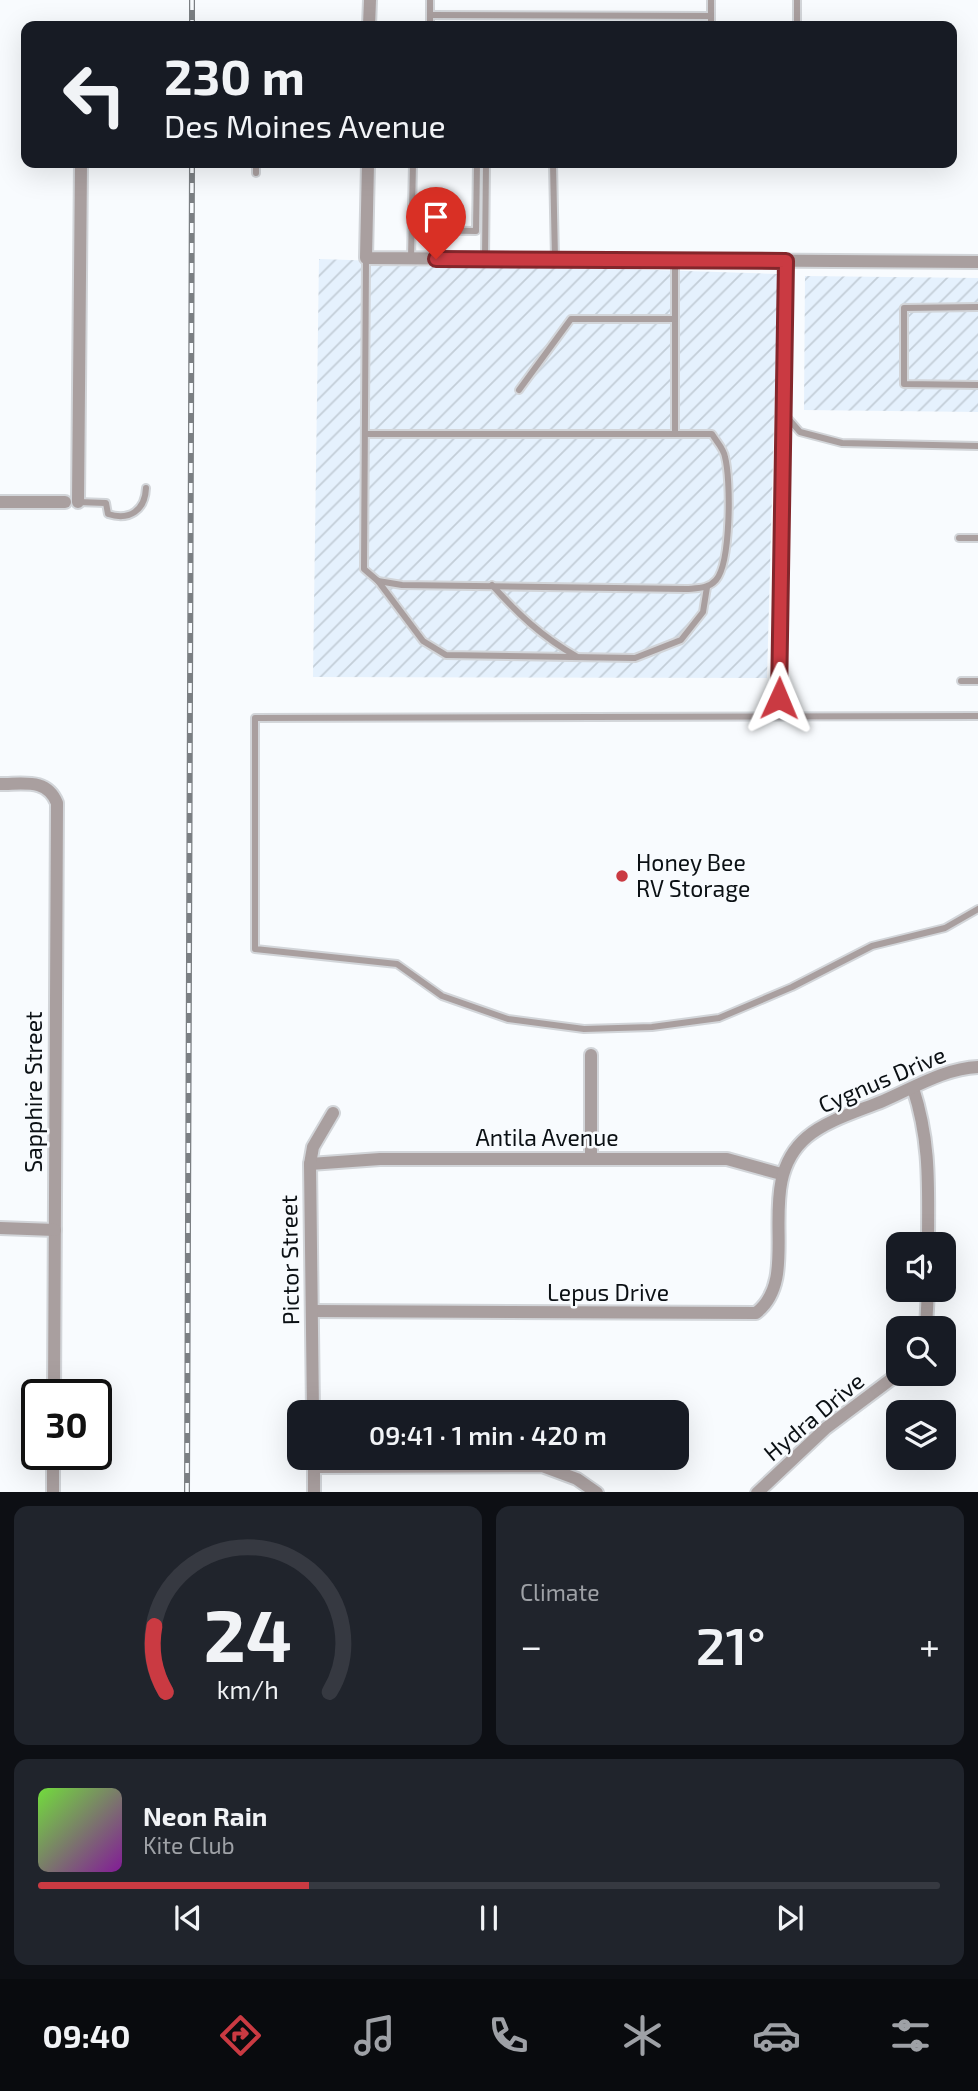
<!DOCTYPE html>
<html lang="en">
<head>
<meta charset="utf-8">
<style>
  body { margin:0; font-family:"Exo 2",sans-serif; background:#20242c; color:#f1f3f6; height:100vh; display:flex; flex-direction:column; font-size:26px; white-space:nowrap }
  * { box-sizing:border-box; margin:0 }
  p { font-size:23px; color:#9ea1a6 }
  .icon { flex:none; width:38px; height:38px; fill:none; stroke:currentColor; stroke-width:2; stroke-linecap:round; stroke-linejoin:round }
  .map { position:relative; height:1492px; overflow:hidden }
  .side { display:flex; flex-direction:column; gap:14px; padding:14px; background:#0d0f14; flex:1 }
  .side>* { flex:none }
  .guide { position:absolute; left:21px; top:21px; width:936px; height:147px; border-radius:14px; box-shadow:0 7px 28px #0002; background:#171b24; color:#f1f3f6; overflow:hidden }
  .buttons { position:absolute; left:886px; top:1232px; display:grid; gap:14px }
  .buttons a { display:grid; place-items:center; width:70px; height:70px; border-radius:14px; background:#171b24; box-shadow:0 7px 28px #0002; font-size:35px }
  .speed { position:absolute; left:21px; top:1379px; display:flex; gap:14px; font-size:35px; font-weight:700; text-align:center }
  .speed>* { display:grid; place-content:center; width:91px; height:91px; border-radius:50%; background:#171b24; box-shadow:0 7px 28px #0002; line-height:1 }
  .speed .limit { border:4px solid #111; border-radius:10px; background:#fff; color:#111 }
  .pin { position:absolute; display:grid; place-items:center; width:60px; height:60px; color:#fff; margin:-72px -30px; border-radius:50% 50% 50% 0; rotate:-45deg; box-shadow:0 0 7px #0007 }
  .pin .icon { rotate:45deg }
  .me { position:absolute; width:77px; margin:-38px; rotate:1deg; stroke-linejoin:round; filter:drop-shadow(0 0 5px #0008) }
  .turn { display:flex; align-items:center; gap:24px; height:147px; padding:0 28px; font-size:32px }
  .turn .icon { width:91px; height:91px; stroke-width:2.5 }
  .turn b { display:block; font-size:49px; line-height:60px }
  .big { font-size:52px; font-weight:600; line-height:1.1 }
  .side .card { flex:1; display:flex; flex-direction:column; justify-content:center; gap:10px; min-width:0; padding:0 24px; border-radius:14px; background:#20242c }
  .side .dial { align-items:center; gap:0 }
  .dial svg { height:182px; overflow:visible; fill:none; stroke:#363941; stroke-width:7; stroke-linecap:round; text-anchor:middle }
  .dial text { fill:#f1f3f6; stroke:none }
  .song { display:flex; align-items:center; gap:21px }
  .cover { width:84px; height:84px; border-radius:10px; background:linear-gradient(135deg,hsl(100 70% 55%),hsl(290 70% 35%)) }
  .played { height:7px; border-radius:4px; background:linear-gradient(90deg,#ca3a42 30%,#363941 30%) }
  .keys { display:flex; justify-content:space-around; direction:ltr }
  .heat { display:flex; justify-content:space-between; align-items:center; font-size:38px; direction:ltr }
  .side .tiles { flex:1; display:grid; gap:14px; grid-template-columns:1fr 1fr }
  .card:last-child { grid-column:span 2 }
  .trip { position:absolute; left:287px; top:1400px; width:402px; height:70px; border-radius:14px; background:#171b24; box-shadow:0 7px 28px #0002; font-weight:600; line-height:70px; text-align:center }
  .menu { display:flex; height:112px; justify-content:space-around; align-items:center; background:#090b0e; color:#9ea1a6 }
  .menu .icon { width:49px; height:49px }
  .menu .selected { color:#ca3a42 }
  .menu b { font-size:32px; color:#f1f3f6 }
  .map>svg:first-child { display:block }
  .industrial { fill:url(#industrial-furrows) }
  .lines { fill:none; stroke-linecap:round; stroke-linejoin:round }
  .service-casing { stroke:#d2d5d9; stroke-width:10 }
  .minor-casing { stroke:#d2d5d9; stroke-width:16 }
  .service { stroke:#a99f9f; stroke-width:6 }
  .minor { stroke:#a99f9f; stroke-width:12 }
  .rail-casing { stroke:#7b7f83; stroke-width:6 }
  .rail { stroke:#f8fbfe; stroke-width:3.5; stroke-dasharray:10; stroke-linecap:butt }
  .route-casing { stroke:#83262b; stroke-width:18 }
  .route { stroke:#ca3a42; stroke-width:12 }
  .poi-dot { fill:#ca3a42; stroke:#f8fbfe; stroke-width:2.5 }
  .labels { text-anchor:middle; stroke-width:5; stroke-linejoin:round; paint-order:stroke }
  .poi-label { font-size:23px; fill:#0b1014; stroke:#f8fbfe; text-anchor:start }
  .street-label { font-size:23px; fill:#0b1014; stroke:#f8fbfe }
</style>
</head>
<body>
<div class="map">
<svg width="978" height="1493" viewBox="0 0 978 1493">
  <defs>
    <pattern id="industrial-furrows" width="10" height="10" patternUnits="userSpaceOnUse" patternTransform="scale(1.75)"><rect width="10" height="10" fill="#e5f1fd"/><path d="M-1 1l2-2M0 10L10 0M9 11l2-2" fill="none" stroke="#c3ced8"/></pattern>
  </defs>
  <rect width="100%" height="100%" fill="#f8fbfe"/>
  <!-- industrial -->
  <g class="industrial">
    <path d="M319 259 778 274 767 678 313 677Z"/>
    <path d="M805 276 978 278V412L804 410Z"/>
  </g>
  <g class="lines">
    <!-- service casing -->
    <g class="service-casing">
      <g id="service">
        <path d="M711 0V26"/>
        <path d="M430 15 711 16"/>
        <path d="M430 26V0"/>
        <path d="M797 26V0"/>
        <path d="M553 163 555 259"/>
        <path d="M256 173V163"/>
        <path d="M412 230 476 231 477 163"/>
        <path d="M366 258 364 569 378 581 402 585 686 589C698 588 708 589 716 580 731 563 731 479 725 457 724 449 716 441 712 434H367"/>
        <path d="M411 259 413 163"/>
        <path d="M485 259 486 163"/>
        <path d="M978 307 904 308V384L978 385"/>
        <path d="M675 319V434"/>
        <path d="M519 390 571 319H675V260"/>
        <path d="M786 416 800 432 842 443 978 446"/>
        <path d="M78 502 106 503 108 514C130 521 145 510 146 488"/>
        <path d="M959 538H978"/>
        <path d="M378 581 423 641 446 655 635 658 681 640 703 612 707 587"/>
        <path d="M492 585C518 614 542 637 576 656"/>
        <path d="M961 681H978"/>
        <path d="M978 716 255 718V949L397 964 442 996 508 1019 584 1029 652 1027 719 1018 792 987 872 946 945 928 978 909"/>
      </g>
    </g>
    <!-- minor casing -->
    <g class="minor-casing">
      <g id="minor">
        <path d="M369 26 370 0"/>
        <path d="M368 163 366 258 978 262"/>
        <path d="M0 502H65"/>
        <path d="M78 502 81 163"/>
        <path d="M779 698 786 261"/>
        <path d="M0 784C24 784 47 778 57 803L54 1395"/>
        <path d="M591 1055V1159"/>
        <path d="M913 1088C931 1143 928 1188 928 1244"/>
        <path d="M310 1164 380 1159H727L781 1174"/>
        <path d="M0 1228 55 1230"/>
        <path d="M312 1311 756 1313C805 1275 750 1185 807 1137 827 1120 859 1111 883 1101 913 1088 946 1068 978 1067"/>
        <path d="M926 1328 928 1290"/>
        <path d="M313 1412 310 1164 313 1147 333 1113"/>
        <path d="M314 1458V1493"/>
        <path d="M314 1467 542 1466 577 1479 597 1493"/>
        <path d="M53 1493V1454"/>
        <path d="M757 1493 826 1428 898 1374"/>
      </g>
    </g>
    <!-- service -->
    <use href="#service" class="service"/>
    <!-- minor -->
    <use href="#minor" class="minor"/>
    <!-- rail casing -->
    <g class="rail-casing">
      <g id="rail">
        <path d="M192 0V26"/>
        <path d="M187 1493 192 163"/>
      </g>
    </g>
    <!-- rail -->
    <use href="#rail" class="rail"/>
  </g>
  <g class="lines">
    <!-- route casing -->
    <g class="route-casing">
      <path id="route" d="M436 259 786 261 779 698"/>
    </g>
    <!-- route -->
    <use href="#route" class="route"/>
  </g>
  <!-- markers -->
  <circle class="poi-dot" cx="622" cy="876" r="7"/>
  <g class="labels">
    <!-- poi labels -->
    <g class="poi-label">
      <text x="636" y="871">Honey Bee<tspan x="636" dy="26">RV Storage</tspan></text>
    </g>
    <!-- street labels -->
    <g class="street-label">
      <text transform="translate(882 1080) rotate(-23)" y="8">Cygnus Drive</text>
      <text transform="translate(34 1092) rotate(-90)" y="8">Sapphire Street</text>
      <text x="547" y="1146">Antila Avenue</text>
      <text transform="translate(290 1260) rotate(-91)" y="8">Pictor Street</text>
      <text x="608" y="1301">Lepus Drive</text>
      <text transform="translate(814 1417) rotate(-40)" y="8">Hydra Drive</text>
    </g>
  </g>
</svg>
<div class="buttons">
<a><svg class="icon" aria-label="sound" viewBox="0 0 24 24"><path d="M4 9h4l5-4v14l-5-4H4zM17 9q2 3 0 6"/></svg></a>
<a><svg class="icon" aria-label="search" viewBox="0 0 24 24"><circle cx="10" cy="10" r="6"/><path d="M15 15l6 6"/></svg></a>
<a><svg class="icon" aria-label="layers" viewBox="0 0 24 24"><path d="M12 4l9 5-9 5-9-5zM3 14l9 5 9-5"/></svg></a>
</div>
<div class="speed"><div class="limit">30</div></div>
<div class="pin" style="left:436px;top:259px;background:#d93025"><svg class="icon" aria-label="arrive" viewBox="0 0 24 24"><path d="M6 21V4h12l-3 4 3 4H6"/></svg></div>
<svg class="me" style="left:779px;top:698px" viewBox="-20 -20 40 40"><path d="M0-17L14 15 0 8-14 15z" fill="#ca3a42" stroke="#fff" stroke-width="4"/></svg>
<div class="trip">09:41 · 1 min · 420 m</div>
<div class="guide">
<div class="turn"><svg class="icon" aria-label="left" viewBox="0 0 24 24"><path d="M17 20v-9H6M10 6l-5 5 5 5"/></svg><div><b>230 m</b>Des Moines Avenue</div></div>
</div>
</div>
<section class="side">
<div class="tiles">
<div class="card dial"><svg viewBox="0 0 100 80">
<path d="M14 69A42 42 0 1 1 86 69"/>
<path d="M14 69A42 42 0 0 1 9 40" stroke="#ca3a42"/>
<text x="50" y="56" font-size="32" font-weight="700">24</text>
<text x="50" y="72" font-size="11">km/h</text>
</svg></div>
<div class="card"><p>Climate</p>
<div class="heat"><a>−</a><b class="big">21°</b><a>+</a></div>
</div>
<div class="card">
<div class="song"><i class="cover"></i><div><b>Neon Rain</b><p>Kite Club</p></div></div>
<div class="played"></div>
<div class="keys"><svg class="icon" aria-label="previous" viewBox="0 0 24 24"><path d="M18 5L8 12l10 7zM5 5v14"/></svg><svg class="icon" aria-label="pause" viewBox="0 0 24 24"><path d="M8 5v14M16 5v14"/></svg><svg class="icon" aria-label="next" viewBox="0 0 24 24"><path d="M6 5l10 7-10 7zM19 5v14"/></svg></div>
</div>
</div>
</section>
<nav class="menu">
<b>09:40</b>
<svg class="icon selected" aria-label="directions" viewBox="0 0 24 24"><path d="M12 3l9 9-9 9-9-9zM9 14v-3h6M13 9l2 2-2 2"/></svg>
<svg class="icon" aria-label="music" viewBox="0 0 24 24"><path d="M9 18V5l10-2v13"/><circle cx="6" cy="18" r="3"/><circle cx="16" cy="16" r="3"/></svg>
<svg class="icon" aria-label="phone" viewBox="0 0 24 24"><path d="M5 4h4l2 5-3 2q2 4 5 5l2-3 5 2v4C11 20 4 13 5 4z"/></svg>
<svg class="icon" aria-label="climate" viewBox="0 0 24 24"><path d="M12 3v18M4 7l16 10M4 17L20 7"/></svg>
<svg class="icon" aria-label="car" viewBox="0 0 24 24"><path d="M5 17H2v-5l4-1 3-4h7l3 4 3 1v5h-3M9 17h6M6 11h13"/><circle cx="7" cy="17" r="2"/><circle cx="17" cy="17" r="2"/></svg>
<svg class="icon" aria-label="filters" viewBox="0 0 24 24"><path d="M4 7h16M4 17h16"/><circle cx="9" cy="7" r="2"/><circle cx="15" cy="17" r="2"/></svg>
</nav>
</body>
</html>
